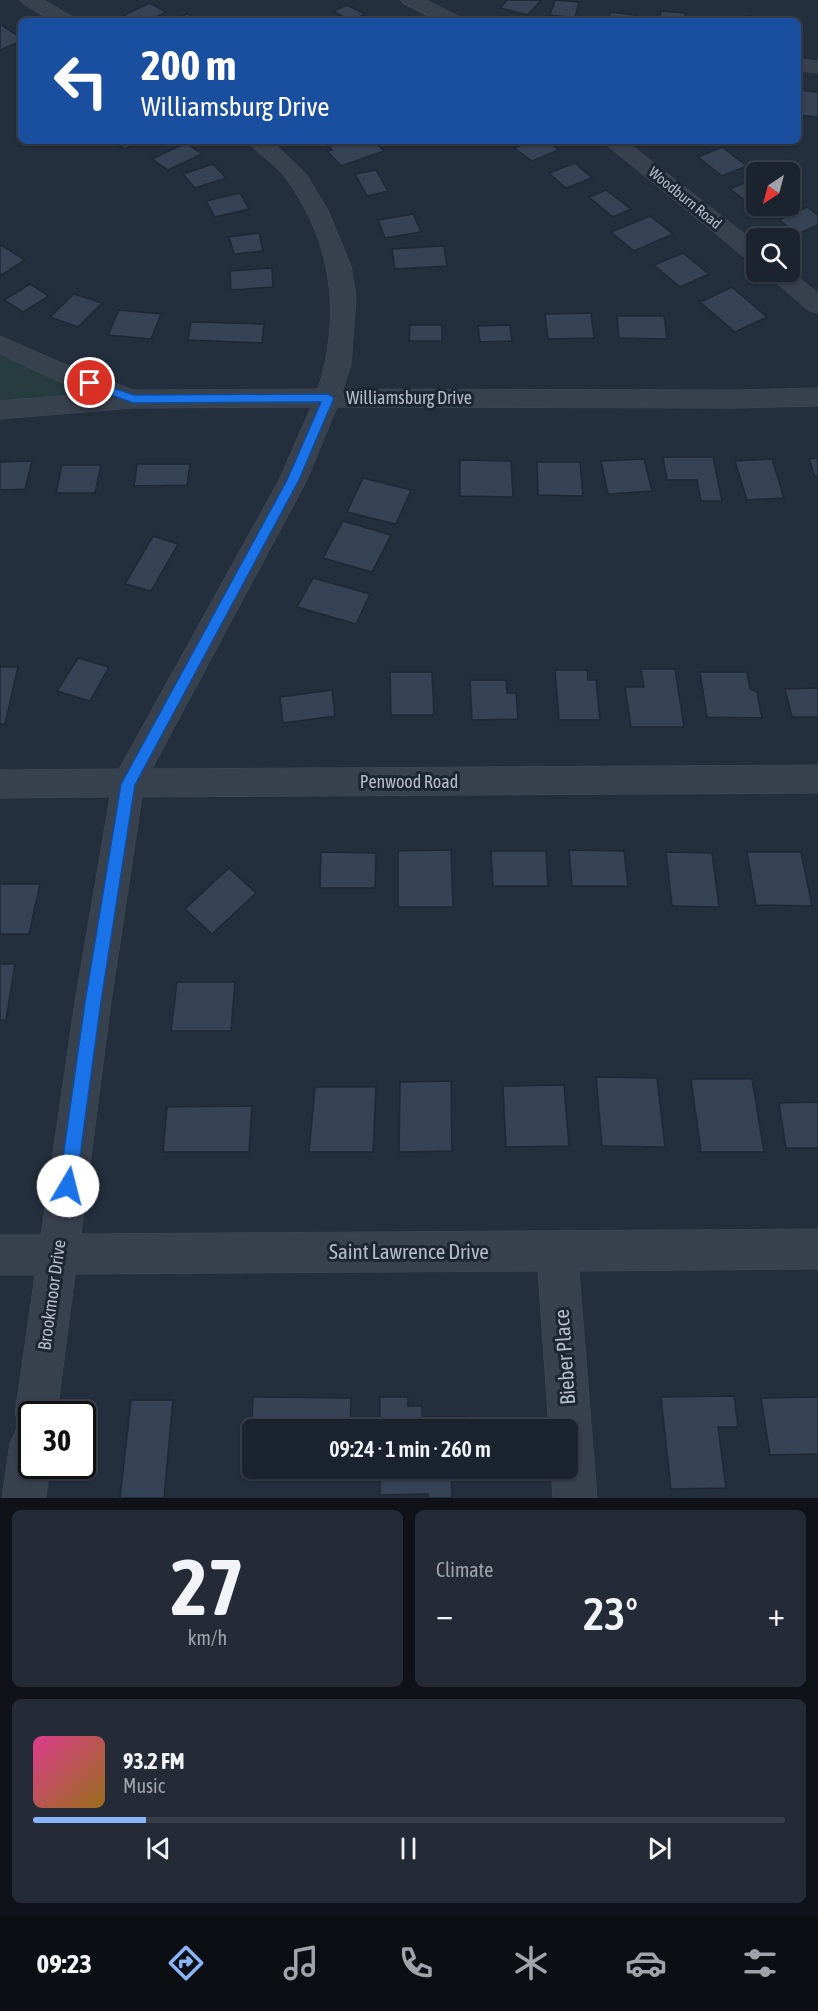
<!DOCTYPE html>
<html lang="en">
<head>
<meta charset="utf-8">
<style>
  body { margin:0; font-family:"Asap Condensed",sans-serif; background:#242b36; color:#f1f3f6; height:100vh; display:flex; flex-direction:column; font-size:22px; white-space:nowrap }
  * { box-sizing:border-box; margin:0 }
  p { font-size:20px; color:#a0a4aa }
  .icon { flex:none; width:33px; height:33px; fill:none; stroke:currentColor; stroke-width:2; stroke-linecap:round; stroke-linejoin:round }
  .map { position:relative; height:1498px; overflow:hidden }
  .side { display:flex; flex-direction:column; gap:12px; padding:12px; background:#0f1319; flex:1 }
  .side>* { flex:none }
  .banner { position:absolute; left:18px; top:18px; width:783px; height:126px; border-radius:9px; box-shadow:0 2px 4px #0004,0 0 0 2px #39404a; background:#1a4fa0; color:#fff; overflow:hidden }
  .needle { width:39px; rotate:216deg }
  .fabs { position:absolute; left:746px; top:162px; display:grid; gap:12px }
  .fabs a { display:grid; place-items:center; width:54px; height:54px; border-radius:9px; background:#1b232e; box-shadow:0 2px 4px #0004,0 0 0 2px #39404a; font-size:30px }
  .speed { position:absolute; left:18px; top:1401px; display:flex; gap:12px; font-size:30px; font-weight:700; text-align:center }
  .speed>* { display:grid; place-content:center; width:78px; height:78px; border-radius:50%; background:#1b232e; box-shadow:0 2px 4px #0004,0 0 0 2px #39404a; line-height:1 }
  .speed .limit { border:3px solid #111; border-radius:9px; background:#fff; color:#111 }
  .pin { position:absolute; display:grid; place-items:center; width:51px; height:51px; color:#fff; margin:-26px; border:3px solid #fff; border-radius:50%; box-shadow:0 2px 6px #0007 }
  .me { position:absolute; width:66px; margin:-33px; rotate:8deg; stroke-linejoin:round; filter:drop-shadow(0 0 4px #0008) }
  .turn { display:flex; align-items:center; gap:21px; height:126px; padding:0 24px; font-size:27px }
  .turn .icon { width:78px; height:78px; stroke-width:2.5 }
  .turn b { display:block; font-size:42px; line-height:51px }
  .big { font-size:45px; font-weight:600; line-height:1.1 }
  .side .tile { flex:1; display:flex; flex-direction:column; justify-content:center; gap:9px; min-width:0; padding:0 21px; border-radius:9px; background:#242b36 }
  .side .dial { align-items:center; gap:0 }
  .dial b { font-size:78px; line-height:1 }
  .song { display:flex; align-items:center; gap:18px }
  .cover { width:72px; height:72px; border-radius:9px; background:linear-gradient(135deg,hsl(330 70% 55%),hsl(40 70% 35%)) }
  .played { height:6px; border-radius:3px; background:linear-gradient(90deg,#8ab4f8 15%,#39404a 15%) }
  .keys { display:flex; justify-content:space-around; direction:ltr }
  .heat { display:flex; justify-content:space-between; align-items:center; font-size:33px; direction:ltr }
  .side .tiles { flex:1; display:grid; gap:12px; grid-template-columns:1fr 1fr }
  .tile:last-child { grid-column:span 2 }
  .trip { position:absolute; left:242px; top:1419px; width:336px; height:60px; border-radius:9px; background:#1b232e; box-shadow:0 2px 4px #0004,0 0 0 2px #39404a; font-weight:600; line-height:60px; text-align:center }
  .tabs { display:flex; height:96px; justify-content:space-around; align-items:center; background:#0b0e12; color:#a0a4aa }
  .tabs .icon { width:42px; height:42px }
  .tabs .selected { color:#8ab4f8 }
  .tabs b { font-size:27px; color:#f1f3f6 }
  .map>svg:first-child { display:block }
  .green { fill:#263c3f }
  .building { fill:#364354; stroke:#1f2835; stroke-width:1.5 }
  .lines { fill:none; stroke-linecap:round; stroke-linejoin:round }
  .minor-casing { stroke:#414a57; stroke-width:1 }
  .minor { fill:#38414e; fill-rule:evenodd }
  .route { fill:#1a73e8; stroke:#114b97; stroke-width:1.5 }
  .labels { text-anchor:middle; stroke-width:6; stroke-linejoin:round; paint-order:stroke }
  .far-street-label { font-size:15px; fill:#b4bcc9; stroke:#1d2633 }
  .street-label { font-size:18px; fill:#b4bcc9; stroke:#1d2633 }
  .near-street-label { font-size:21px; fill:#b4bcc9; stroke:#1d2633 }
</style>
</head>
<body>
<div class="map">
<svg width="818" height="1498" viewBox="0 0 818 1498">
  <rect width="100%" height="100%" fill="#242f3e"/>
  <!-- green -->
  <path class="green" d="M0 345 89 370 80 401 0 404Z"/>
  <!-- building -->
  <g class="building">
    <path d="M507 0H541L528 15 500 8Z"/>
    <path d="M555 0 579 2 575 18 550 15Z"/>
    <path d="M150 3 166 12 148 21H134L124 15Z"/>
    <path d="M347 5 365 14 351 21 333 11Z"/>
    <path d="M661 11 685 13V21H660Z"/>
    <path d="M610 12 635 15 634 21H609Z"/>
    <path d="M187 14 199 21H172Z"/>
    <path d="M748 16 784 20 747 21Z"/>
    <path d="M701 17 736 20V21H701Z"/>
    <path d="M0 24 21 38V41L0 50Z"/>
    <path d="M798 90 818 92V117L798 115Z"/>
    <path d="M110 141H140L125 149Z"/>
    <path d="M324 141H374L384 151 341 166 327 151 332 150Z"/>
    <path d="M531 141H547L559 150 532 161 514 148Z"/>
    <path d="M186 143 202 154 168 170 152 159Z"/>
    <path d="M722 147 747 166 722 176 698 157Z"/>
    <path d="M575 163 592 178 566 188 549 173Z"/>
    <path d="M213 164 226 178 195 188 183 174Z"/>
    <path d="M376 170 388 191 367 196 355 174Z"/>
    <path d="M756 178 758 206 754 207 730 189Z"/>
    <path d="M606 190 631 209 613 217 589 197Z"/>
    <path d="M240 193 249 209 215 217 206 201Z"/>
    <path d="M807 207 818 215V225L798 234 779 220Z"/>
    <path d="M413 214 421 232 385 238 378 220Z"/>
    <path d="M650 216 673 234 634 251 611 232Z"/>
    <path d="M259 233 263 251 234 254 229 237Z"/>
    <path d="M1 245 25 260 0 276V246Z"/>
    <path d="M444 246 447 266 395 269 392 249Z"/>
    <path d="M683 253 709 274 680 287 654 265Z"/>
    <path d="M272 268 273 287 231 290 230 271Z"/>
    <path d="M30 284 49 296 23 312 4 300Z"/>
    <path d="M732 287 767 317 735 332 700 302Z"/>
    <path d="M74 294 102 303 78 327 50 317Z"/>
    <path d="M119 310 161 314 151 339 108 335Z"/>
    <path d="M591 313 594 338 548 339 545 314Z"/>
    <path d="M617 316H664L667 339 619 338Z"/>
    <path d="M191 322 264 324 262 343 188 340Z"/>
    <path d="M410 325H442V341H409Z"/>
    <path d="M510 325 512 341 480 342 478 326Z"/>
    <path d="M663 457H713L722 501H701L697 480H667Z"/>
    <path d="M818 458V476L815 477 809 459Z"/>
    <path d="M644 459 652 491 608 494 601 461Z"/>
    <path d="M772 459 784 498 747 500 735 461Z"/>
    <path d="M460 460 511 461 513 497 460 496Z"/>
    <path d="M32 461 25 489 0 490V462Z"/>
    <path d="M537 462H580L583 496 538 495Z"/>
    <path d="M137 464H190L187 485 134 486Z"/>
    <path d="M62 465H101L95 493H56Z"/>
    <path d="M363 478 411 490 396 524 347 512Z"/>
    <path d="M343 521 391 535 372 572 323 558Z"/>
    <path d="M153 536 178 544 151 591 125 584Z"/>
    <path d="M313 578 370 594 356 624 297 607Z"/>
    <path d="M78 658 109 667 90 701 57 691Z"/>
    <path d="M0 667H18L5 724H0Z"/>
    <path d="M641 669H675L684 727H631L625 687H644Z"/>
    <path d="M555 670H587L588 680H596L600 720H559Z"/>
    <path d="M390 672H432L434 715H391Z"/>
    <path d="M700 672H747L750 689 757 692 762 718 707 717Z"/>
    <path d="M470 680H506L507 693H516L518 719 472 720Z"/>
    <path d="M818 688V717H792L785 689Z"/>
    <path d="M332 690 335 716 283 723 280 697Z"/>
    <path d="M451 850 453 907H398V851Z"/>
    <path d="M569 850 624 851 628 886H572Z"/>
    <path d="M491 851H546L548 886H493Z"/>
    <path d="M321 852 376 853 375 888H320Z"/>
    <path d="M666 852 712 853 719 907 672 906Z"/>
    <path d="M747 852H801L812 906 756 905Z"/>
    <path d="M229 868 256 893 212 934 185 909Z"/>
    <path d="M0 884H40L29 934H0Z"/>
    <path d="M0 964H15L6 1020H0Z"/>
    <path d="M177 982H235L231 1031H171Z"/>
    <path d="M596 1077 657 1078 665 1147 602 1146Z"/>
    <path d="M691 1079H752L764 1152H701Z"/>
    <path d="M451 1081 452 1151 399 1152 400 1082Z"/>
    <path d="M564 1085 569 1146 506 1147 503 1086Z"/>
    <path d="M315 1087H376L373 1152H309Z"/>
    <path d="M818 1102V1148H786L779 1103Z"/>
    <path d="M252 1106 249 1152H163L167 1107Z"/>
    <path d="M734 1396 738 1427H718L726 1488 671 1489 661 1397Z"/>
    <path d="M253 1397 351 1398 350 1430H252V1455H250Z"/>
    <path d="M380 1397H408V1406H422V1417H467V1430H380Z"/>
    <path d="M818 1397V1454L770 1455 761 1398Z"/>
    <path d="M131 1400H173L164 1498H120Z"/>
    <path d="M380 1468H451L452 1498H428V1494L380 1495Z"/>
  </g>
  <g class="lines">
    <!-- minor casing -->
    <g class="minor-casing">
      <g id="minor">
        <path d="M20 0H44L73 17 76 21H52L23 4Z"/>
        <path d="M401 0H426L460 17 463 21H438L404 4Z"/>
        <path d="M798 59 818 61V73L798 71Z"/>
        <path d="M248 141H272L306 174 328 210 351 266 356 297 351 365 343 389 734 390 818 388V406L734 408 337 407 307 480 152 769 818 765V793L142 797 111 1002 81 1234 818 1229V1269L579 1271 597 1498H553L551 1468H567V1430H549L538 1271 75 1274 57 1414H32V1466H50L46 1498H2L10 1443 17 1428 20 1426 15 1414 35 1275H0V1235H41L75 1002 110 797 0 798V770L119 769 279 480 311 407 133 408 0 419V401L93 393 60 382 0 354V336L78 370 134 390 318 389C341 315 333 244 287 180 277 165 259 156 248 141Z"/>
        <path d="M602 141H626L756 243V262L748 260Z"/>
        <path d="M789 270 818 293V313L809 311 764 272Z"/>
      </g>
    </g>
    <!-- minor -->
    <use href="#minor" class="minor"/>
  </g>
  <!-- route -->
  <path class="route" d="M90 380 134 395 328 394 334 398 299 480 135 785 101 1002 76 1186 73 1192 68 1194 62 1192 59 1186 85 1002 121 784 287 480 321 402 133 403 86 386 85 383Z"/>
  <g class="labels">
    <!-- far-street labels -->
    <g class="far-street-label">
      <text transform="translate(685 198) rotate(39)" y="5">Woodburn Road</text>
    </g>
    <!-- street labels -->
    <g class="street-label">
      <text x="409" y="404">Williamsburg Drive</text>
      <text x="409" y="788">Penwood Road</text>
      <text transform="translate(52 1295) rotate(-82)" y="6">Brookmoor Drive</text>
    </g>
    <!-- near-street labels -->
    <g class="near-street-label">
      <text x="409" y="1259">Saint Lawrence Drive</text>
      <text transform="translate(565 1357) rotate(-94)" y="7">Bieber Place</text>
    </g>
  </g>
</svg>
<div class="fabs">
<a><svg class="needle" viewBox="-14 -14 28 28"><path d="M0-13l5 13h-10z" fill="#e53935"/><path d="M0 13l5-13h-10z" fill="#a0a4aa"/></svg></a>
<a><svg class="icon" aria-label="search" viewBox="0 0 24 24"><circle cx="10" cy="10" r="6"/><path d="M15 15l6 6"/></svg></a>
</div>
<div class="speed"><div class="limit">30</div></div>
<div class="pin" style="left:90px;top:383px;background:#d93025"><svg class="icon" aria-label="arrive" viewBox="0 0 24 24"><path d="M6 21V4h12l-3 4 3 4H6"/></svg></div>
<svg class="me" style="left:68px;top:1186px" viewBox="-20 -20 40 40"><circle r="19" fill="#fff"/><path d="M0-13L10 11 0 6-10 11z" fill="#1a73e8"/></svg>
<div class="trip">09:24 · 1 min · 260 m</div>
<div class="banner">
<div class="turn"><svg class="icon" aria-label="left" viewBox="0 0 24 24"><path d="M17 20v-9H6M10 6l-5 5 5 5"/></svg><div><b>200 m</b>Williamsburg Drive</div></div>
</div>
</div>
<section class="side">
<div class="tiles">
<div class="tile dial"><b>27</b><p>km/h</p></div>
<div class="tile"><p>Climate</p>
<div class="heat"><a>−</a><b class="big">23°</b><a>+</a></div>
</div>
<div class="tile">
<div class="song"><i class="cover"></i><div><b>93.2 FM</b><p>Music</p></div></div>
<div class="played"></div>
<div class="keys"><svg class="icon" aria-label="previous" viewBox="0 0 24 24"><path d="M18 5L8 12l10 7zM5 5v14"/></svg><svg class="icon" aria-label="pause" viewBox="0 0 24 24"><path d="M8 5v14M16 5v14"/></svg><svg class="icon" aria-label="next" viewBox="0 0 24 24"><path d="M6 5l10 7-10 7zM19 5v14"/></svg></div>
</div>
</div>
</section>
<nav class="tabs">
<b>09:23</b>
<svg class="icon selected" aria-label="directions" viewBox="0 0 24 24"><path d="M12 3l9 9-9 9-9-9zM9 14v-3h6M13 9l2 2-2 2"/></svg>
<svg class="icon" aria-label="music" viewBox="0 0 24 24"><path d="M9 18V5l10-2v13"/><circle cx="6" cy="18" r="3"/><circle cx="16" cy="16" r="3"/></svg>
<svg class="icon" aria-label="phone" viewBox="0 0 24 24"><path d="M5 4h4l2 5-3 2q2 4 5 5l2-3 5 2v4C11 20 4 13 5 4z"/></svg>
<svg class="icon" aria-label="climate" viewBox="0 0 24 24"><path d="M12 3v18M4 7l16 10M4 17L20 7"/></svg>
<svg class="icon" aria-label="car" viewBox="0 0 24 24"><path d="M5 17H2v-5l4-1 3-4h7l3 4 3 1v5h-3M9 17h6M6 11h13"/><circle cx="7" cy="17" r="2"/><circle cx="17" cy="17" r="2"/></svg>
<svg class="icon" aria-label="filters" viewBox="0 0 24 24"><path d="M4 7h16M4 17h16"/><circle cx="9" cy="7" r="2"/><circle cx="15" cy="17" r="2"/></svg>
</nav>
</body>
</html>
